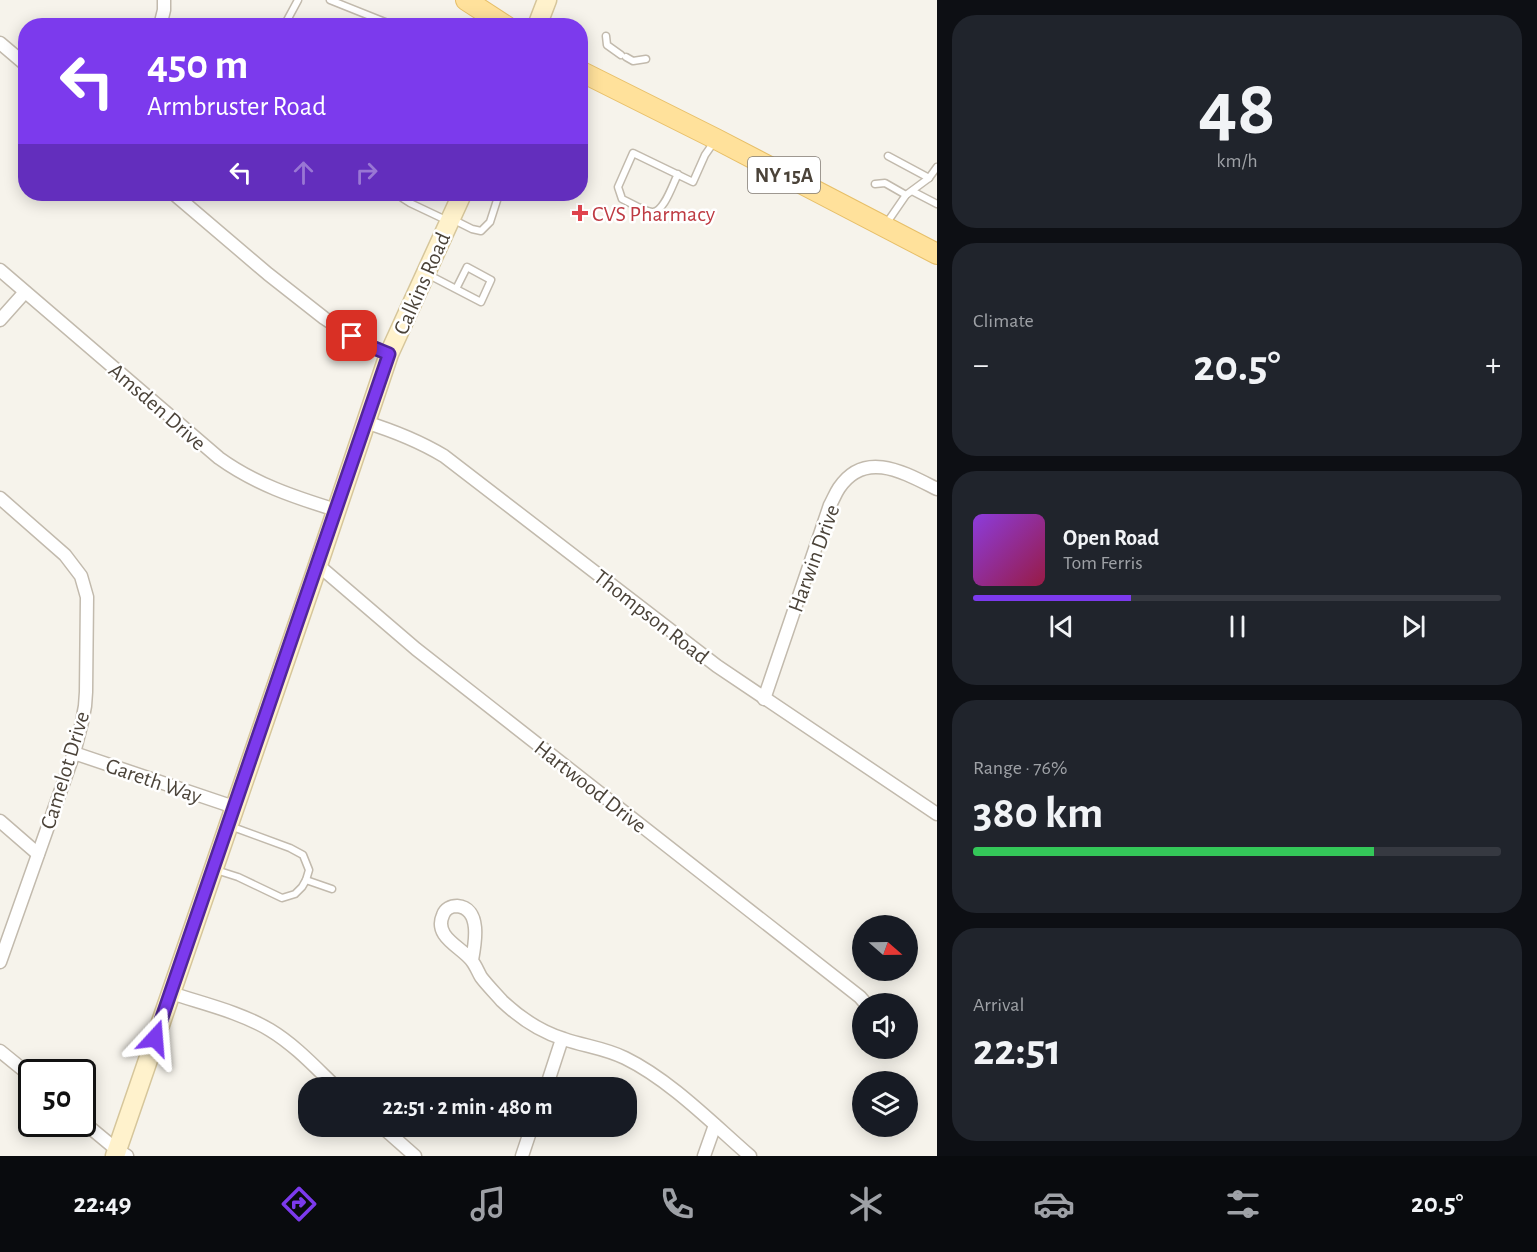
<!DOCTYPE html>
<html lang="en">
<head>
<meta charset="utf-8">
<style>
  body { margin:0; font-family:"Alegreya Sans",sans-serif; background:#20242c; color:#f1f3f6; height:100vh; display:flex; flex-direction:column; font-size:22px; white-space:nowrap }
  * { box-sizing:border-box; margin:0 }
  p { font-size:20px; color:#9ea1a6 }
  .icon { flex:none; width:33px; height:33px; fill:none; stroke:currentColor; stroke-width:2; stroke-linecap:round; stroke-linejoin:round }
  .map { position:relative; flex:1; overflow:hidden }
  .sheet { display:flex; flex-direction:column; gap:15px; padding:15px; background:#0d0f14; width:600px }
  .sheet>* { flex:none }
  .hud { position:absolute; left:18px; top:18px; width:570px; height:183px; border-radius:24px; box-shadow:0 3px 15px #0003; background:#7c3aed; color:#fff; overflow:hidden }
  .needle { width:39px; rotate:110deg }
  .controls { position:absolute; left:852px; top:915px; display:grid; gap:12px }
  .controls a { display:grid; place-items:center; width:66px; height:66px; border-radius:50%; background:#171b24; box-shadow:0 3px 15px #0003; font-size:30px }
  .speed { position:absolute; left:18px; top:1059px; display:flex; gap:12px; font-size:30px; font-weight:700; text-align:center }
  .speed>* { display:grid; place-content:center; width:78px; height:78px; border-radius:50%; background:#171b24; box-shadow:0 3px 15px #0003; line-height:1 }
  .speed .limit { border:3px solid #111; border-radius:9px; background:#fff; color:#111 }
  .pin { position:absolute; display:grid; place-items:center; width:51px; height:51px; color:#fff; margin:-26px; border-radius:12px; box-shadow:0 3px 9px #0006 }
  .me { position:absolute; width:66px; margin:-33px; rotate:19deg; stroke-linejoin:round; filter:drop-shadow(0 0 4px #0008) }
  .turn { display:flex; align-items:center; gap:21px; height:126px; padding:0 30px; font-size:27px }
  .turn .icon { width:78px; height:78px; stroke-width:2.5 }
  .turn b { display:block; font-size:42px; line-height:51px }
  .lanes { display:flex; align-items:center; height:57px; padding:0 30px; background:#0003; justify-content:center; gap:30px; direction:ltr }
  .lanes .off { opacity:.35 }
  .big { font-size:45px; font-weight:700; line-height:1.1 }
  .sheet .widget { flex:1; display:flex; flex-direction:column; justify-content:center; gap:9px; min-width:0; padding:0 21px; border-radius:24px; background:#20242c }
  .sheet .dial { align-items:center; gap:0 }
  .dial b { font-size:78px; line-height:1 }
  .song { display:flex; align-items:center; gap:18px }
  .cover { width:72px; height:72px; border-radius:9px; background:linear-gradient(135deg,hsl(270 70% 55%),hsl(340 70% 35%)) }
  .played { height:6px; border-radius:3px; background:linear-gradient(90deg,#7c3aed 30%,#363941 30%) }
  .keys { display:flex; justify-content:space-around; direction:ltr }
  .heat { display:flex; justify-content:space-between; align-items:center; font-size:33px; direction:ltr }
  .charge { height:9px; border-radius:4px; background:linear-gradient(90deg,#34c759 76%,#363941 0) }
  .trip { position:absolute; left:298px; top:1077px; width:339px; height:60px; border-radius:24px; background:#171b24; box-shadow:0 3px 15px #0003; font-weight:700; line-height:60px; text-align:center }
  .tab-bar { display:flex; height:96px; justify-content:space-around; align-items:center; background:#090b0e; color:#9ea1a6 }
  .tab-bar .icon { width:42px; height:42px }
  .tab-bar .on { color:#7c3aed }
  .tab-bar b { font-size:27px; color:#f1f3f6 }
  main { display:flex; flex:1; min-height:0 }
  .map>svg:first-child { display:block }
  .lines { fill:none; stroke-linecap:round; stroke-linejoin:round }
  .service-casing { stroke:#c2baad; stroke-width:9 }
  .minor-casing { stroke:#c2baad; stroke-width:15 }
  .secondary-casing { stroke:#d6c69b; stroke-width:21 }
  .primary-casing { stroke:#e7bf68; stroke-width:22 }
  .service { stroke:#fff; stroke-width:6 }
  .minor { stroke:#fff; stroke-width:12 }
  .secondary { stroke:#fff2cc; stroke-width:18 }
  .primary { stroke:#ffe19b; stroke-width:20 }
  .route-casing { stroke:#51269a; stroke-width:15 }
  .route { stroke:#7c3aed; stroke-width:10 }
  .health-dot { fill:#e0444e; stroke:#fff; stroke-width:2 }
  .labels { text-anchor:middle; stroke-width:5; stroke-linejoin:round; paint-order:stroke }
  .shield { fill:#fff; stroke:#817b74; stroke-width:1.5 }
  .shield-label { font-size:21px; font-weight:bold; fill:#4b4339 }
  .health-label { font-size:22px; fill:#be3a42; stroke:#fff; text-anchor:start }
  .street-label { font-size:22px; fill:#4b4339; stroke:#fff }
</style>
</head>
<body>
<main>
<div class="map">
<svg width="937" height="1156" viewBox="0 0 937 1156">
  <rect width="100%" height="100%" fill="#f6f3eb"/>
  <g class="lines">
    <!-- service casing -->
    <g class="service-casing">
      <g id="service">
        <path d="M330 0 385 22 387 26"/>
        <path d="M284 26 298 0"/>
        <path d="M606 36 607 45 621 55"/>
        <path d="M626 57 633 61 646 59"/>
        <path d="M888 156 929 178"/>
        <path d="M678 174C673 183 664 213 652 212 643 211 631 203 622 199L618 187 633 153 693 182 705 155 714 142"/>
        <path d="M875 184 885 183 906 195"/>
        <path d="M912 191 937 204"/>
        <path d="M396 194 410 203 448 221"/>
        <path d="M452 219 472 229 481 231 490 222 499 194"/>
        <path d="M886 224 906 195 929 178 937 167"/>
        <path d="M429 275 481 302 491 280 467 267 456 289"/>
        <path d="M216 870 238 877 282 898 295 894 302 887 306 880 309 870 303 855 290 848 230 826"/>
        <path d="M306 880 332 889"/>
      </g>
    </g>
    <!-- minor casing -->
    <g class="minor-casing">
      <g id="minor">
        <path d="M160 26 164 10V0"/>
        <path d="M0 43 26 65"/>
        <path d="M174 194 268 274 324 318 362 343 389 354"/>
        <path d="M0 270 219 458C255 484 294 497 336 510"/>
        <path d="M0 320 25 292"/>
        <path d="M365 422C394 431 419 441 444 456L717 666 937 814"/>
        <path d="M0 498 65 555 81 576 87 597 86 692 85 706 82 722 74 753 0 962"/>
        <path d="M318 565 416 649 860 997 866 1004"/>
        <path d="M764 699 830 505C833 500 835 494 839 488 865 449 905 473 937 489"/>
        <path d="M74 753 234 807"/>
        <path d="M0 821 38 854"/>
        <path d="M472 960C475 944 482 908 457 906 451 906 445 909 443 915 433 937 462 947 472 961 476 966 478 972 481 977 487 985 495 993 502 1001 519 1017 541 1032 564 1039 584 1046 605 1048 625 1058 670 1080 712 1123 750 1156"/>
        <path d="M171 993C204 1004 240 1012 270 1030 295 1045 316 1068 337 1088"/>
        <path d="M0 1051 32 1077"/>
        <path d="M546 1088 562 1039"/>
        <path d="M82 1121 117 1150 127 1156"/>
        <path d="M381 1126 415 1156"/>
        <path d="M522 1156 532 1126"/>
        <path d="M704 1156 715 1125"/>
      </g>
    </g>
    <!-- secondary casing -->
    <g class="secondary-casing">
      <g id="secondary">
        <path d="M537 26 547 0"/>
        <path d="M115 1156 318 565 389 354 462 194"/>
      </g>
    </g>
    <!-- primary casing -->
    <g class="primary-casing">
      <g id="primary">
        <path d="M466 0 506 26"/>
        <path d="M580 71 716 139 937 254"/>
      </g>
    </g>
    <!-- service -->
    <use href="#service" class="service"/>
    <!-- minor -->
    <use href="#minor" class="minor"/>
    <!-- secondary -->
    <use href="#secondary" class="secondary"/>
    <!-- primary -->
    <use href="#primary" class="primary"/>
  </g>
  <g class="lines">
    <!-- route casing -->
    <g class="route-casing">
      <path id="route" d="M155 1038 389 354 362 343 352 336"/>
    </g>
    <!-- route -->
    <use href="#route" class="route"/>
  </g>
  <!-- markers -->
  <path class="health-dot" d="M577 204h6v6h6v6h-6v6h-6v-6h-6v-6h6z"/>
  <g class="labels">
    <!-- shield labels -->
    <rect class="shield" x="748" y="157" width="72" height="36" rx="4.5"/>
    <g class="shield-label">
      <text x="784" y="182">NY 15A</text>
    </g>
    <!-- health labels -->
    <g class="health-label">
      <text x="592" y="221">CVS Pharmacy</text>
    </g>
    <!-- street labels -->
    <g class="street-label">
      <text transform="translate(421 283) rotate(-66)" y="8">Calkins Road</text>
      <text transform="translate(158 406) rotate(41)" y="8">Amsden Drive</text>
      <text transform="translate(813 558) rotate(-70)" y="8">Harwin Drive</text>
      <text transform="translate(652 616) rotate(38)" y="8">Thompson Road</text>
      <text transform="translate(64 770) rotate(-73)" y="8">Camelot Drive</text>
      <text transform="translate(154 780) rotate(19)" y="8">Gareth Way</text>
      <text transform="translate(591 786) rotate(38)" y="8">Hartwood Drive</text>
    </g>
  </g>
</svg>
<div class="controls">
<a><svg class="needle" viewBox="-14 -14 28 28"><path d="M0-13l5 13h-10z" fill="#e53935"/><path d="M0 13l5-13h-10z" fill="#9ea1a6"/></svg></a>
<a><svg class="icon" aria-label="sound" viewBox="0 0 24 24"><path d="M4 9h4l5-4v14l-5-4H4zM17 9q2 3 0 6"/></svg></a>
<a><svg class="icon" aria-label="layers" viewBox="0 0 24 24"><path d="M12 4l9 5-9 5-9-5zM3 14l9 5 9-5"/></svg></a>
</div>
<div class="speed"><div class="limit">50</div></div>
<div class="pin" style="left:352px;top:336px;background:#d93025"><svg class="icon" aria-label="arrive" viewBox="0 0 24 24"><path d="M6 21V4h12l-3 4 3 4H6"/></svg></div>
<svg class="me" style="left:155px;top:1038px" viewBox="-20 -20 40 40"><path d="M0-17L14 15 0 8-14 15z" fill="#7c3aed" stroke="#fff" stroke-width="4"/></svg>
<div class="trip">22:51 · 2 min · 480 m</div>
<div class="hud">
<div class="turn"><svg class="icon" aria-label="left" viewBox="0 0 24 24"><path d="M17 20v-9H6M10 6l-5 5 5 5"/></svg><div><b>450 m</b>Armbruster Road</div></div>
<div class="lanes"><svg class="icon" aria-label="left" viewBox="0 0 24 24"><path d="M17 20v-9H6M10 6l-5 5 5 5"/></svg><svg class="icon off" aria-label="ahead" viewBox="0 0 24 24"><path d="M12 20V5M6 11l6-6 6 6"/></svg><svg class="icon off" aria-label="right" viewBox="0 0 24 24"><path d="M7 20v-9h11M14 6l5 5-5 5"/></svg></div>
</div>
</div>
<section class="sheet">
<div class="widget dial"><b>48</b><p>km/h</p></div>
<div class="widget"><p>Climate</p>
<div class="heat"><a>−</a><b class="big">20.5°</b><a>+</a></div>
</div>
<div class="widget">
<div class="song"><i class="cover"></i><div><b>Open Road</b><p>Tom Ferris</p></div></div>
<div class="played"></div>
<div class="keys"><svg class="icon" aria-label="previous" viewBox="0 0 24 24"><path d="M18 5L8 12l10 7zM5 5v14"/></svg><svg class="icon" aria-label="pause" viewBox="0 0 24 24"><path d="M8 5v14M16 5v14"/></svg><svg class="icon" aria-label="next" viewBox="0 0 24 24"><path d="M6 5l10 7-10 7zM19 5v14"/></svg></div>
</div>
<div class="widget"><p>Range · 76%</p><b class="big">380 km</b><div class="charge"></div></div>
<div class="widget"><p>Arrival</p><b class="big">22:51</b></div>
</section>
</main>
<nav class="tab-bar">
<b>22:49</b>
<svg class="icon on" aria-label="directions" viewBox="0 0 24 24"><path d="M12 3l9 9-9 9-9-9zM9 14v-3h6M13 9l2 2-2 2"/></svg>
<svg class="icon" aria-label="music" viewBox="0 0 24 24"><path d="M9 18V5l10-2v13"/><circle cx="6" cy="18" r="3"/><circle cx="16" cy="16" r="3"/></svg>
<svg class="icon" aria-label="phone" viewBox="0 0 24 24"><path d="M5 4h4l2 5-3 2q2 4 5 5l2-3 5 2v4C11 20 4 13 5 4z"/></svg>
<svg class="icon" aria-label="climate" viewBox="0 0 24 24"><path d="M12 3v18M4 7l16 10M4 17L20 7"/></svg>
<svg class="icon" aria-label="car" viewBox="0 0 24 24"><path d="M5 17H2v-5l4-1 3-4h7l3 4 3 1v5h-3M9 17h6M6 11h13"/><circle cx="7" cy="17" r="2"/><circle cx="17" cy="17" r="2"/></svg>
<svg class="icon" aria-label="filters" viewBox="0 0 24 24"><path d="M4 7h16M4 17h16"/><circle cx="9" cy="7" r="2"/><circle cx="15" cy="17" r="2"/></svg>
<b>20.5°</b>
</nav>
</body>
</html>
